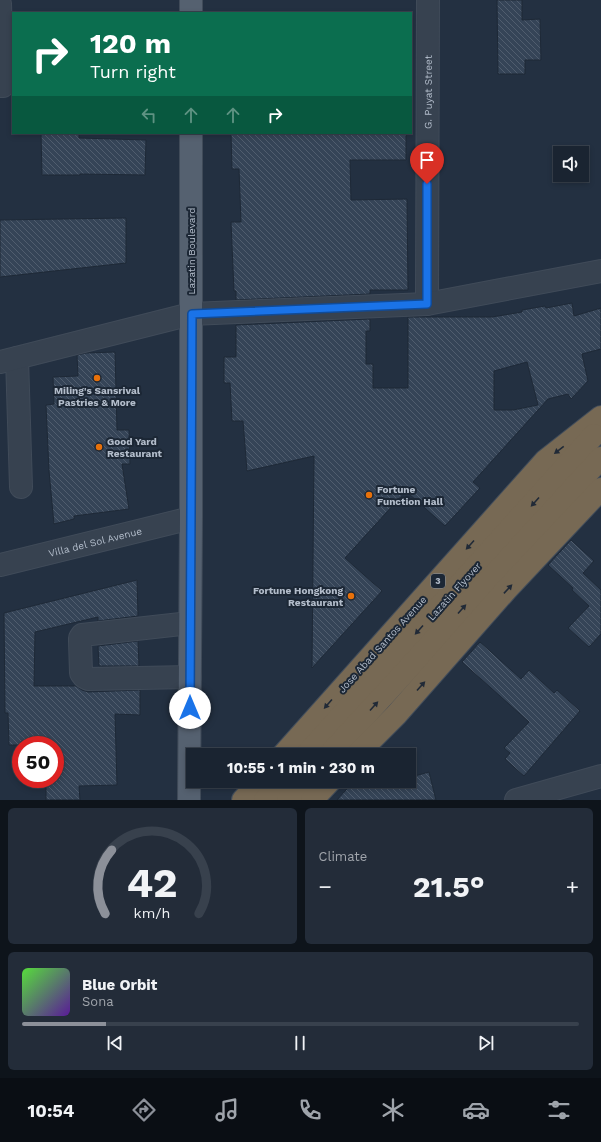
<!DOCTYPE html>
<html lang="en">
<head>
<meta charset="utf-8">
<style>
  body { margin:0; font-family:"Work Sans",sans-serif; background:#232c39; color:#f1f3f6; height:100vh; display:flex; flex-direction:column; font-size:15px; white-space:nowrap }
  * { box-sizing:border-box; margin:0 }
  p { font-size:13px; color:#9fa4ab }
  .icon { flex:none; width:22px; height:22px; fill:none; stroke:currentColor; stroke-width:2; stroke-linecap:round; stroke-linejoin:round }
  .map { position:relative; height:800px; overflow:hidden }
  .details { display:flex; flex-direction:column; gap:8px; padding:8px; background:#0e141b; flex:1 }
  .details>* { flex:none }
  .banner { position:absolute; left:12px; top:12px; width:400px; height:122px; border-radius:0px; box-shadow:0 2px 6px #0003,0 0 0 1px #38414d; background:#0b6e4f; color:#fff; overflow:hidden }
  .tools { position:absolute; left:553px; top:146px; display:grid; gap:8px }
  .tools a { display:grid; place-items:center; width:36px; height:36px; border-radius:0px; background:#1a2431; box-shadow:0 2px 6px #0003,0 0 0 1px #38414d; font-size:20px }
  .speed { position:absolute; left:12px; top:736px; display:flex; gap:8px; font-size:20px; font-weight:700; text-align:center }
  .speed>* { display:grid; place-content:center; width:52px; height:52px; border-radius:50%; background:#1a2431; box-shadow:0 2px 6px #0003,0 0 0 1px #38414d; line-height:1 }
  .speed .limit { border:6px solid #d22; background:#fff; color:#111 }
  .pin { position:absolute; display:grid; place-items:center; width:34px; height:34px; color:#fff; margin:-41px -17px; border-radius:50% 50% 50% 0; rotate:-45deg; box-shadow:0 0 4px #0007 }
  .pin .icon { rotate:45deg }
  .me { position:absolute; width:44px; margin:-22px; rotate:0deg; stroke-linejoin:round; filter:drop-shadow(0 0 3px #0008) }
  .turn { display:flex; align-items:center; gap:14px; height:84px; padding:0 12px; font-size:18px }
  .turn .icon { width:52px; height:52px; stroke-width:2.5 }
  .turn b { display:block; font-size:28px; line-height:34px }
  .lanes { display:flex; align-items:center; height:38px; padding:0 12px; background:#0003; justify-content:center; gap:20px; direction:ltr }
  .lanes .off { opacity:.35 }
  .big { font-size:30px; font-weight:700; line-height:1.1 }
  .details .card { flex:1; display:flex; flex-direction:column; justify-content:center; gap:6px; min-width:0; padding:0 14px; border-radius:6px; background:#232c39 }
  .details .dial { align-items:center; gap:0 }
  .dial svg { height:104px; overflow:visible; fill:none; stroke:#38414d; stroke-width:7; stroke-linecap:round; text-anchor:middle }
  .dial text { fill:#f1f3f6; stroke:none }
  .song { display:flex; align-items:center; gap:12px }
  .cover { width:48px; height:48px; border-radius:6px; background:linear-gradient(135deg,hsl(110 70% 55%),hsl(270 70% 35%)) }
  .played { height:4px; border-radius:2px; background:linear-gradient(90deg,#8c9099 15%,#38414d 15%) }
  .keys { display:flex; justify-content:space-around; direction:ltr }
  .heat { display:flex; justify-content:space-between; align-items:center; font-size:22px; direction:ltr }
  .details .tiles { flex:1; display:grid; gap:8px; grid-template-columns:1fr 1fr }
  .card:last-child { grid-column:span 2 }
  .trip { position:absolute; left:186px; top:748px; width:230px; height:40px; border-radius:0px; background:#1a2431; box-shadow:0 2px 6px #0003,0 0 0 1px #38414d; font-weight:700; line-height:40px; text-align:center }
  .tabs { display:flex; height:64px; justify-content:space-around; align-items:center; background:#0a0e14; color:#9fa4ab }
  .tabs .icon { width:28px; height:28px }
  .tabs .active { color:#8c9099 }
  .tabs b { font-size:18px; color:#f1f3f6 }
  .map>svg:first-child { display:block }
  .building { fill:url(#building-back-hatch); stroke:#1e2937; fill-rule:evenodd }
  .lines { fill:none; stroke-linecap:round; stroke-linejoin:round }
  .minor-casing { stroke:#404b59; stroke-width:24 }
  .major-casing { stroke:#404b59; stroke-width:24 }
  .highway-casing { stroke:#424d5b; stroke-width:24 }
  .minor { stroke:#374250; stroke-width:22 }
  .major { stroke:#556170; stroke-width:22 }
  .highway { stroke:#776954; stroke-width:22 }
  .oneway { fill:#212a37 }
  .route-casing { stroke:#114b97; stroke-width:10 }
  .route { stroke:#1a73e8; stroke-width:7 }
  .food-dot { fill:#e8710a; stroke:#1c2735; stroke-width:1.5 }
  .labels { text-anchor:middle; stroke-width:4; stroke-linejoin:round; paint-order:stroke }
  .shield { fill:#1c2735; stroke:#86909e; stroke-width:1 }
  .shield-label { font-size:9px; font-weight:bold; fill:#b3bdcb }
  .street-label { font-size:10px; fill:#b3bdcb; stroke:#1c2735 }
  .poi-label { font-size:10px; font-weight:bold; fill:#b3bdcb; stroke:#1c2735; text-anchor:start }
</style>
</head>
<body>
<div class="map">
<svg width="601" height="800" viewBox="0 0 601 800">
  <defs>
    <pattern id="building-back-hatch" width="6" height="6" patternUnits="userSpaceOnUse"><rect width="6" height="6" fill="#354457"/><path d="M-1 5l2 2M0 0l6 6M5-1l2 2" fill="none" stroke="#505d6e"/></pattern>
  </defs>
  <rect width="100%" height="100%" fill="#233041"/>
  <!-- building -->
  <g class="building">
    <path d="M497 0H522V20L540 19 541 60H525V74H498Z"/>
    <path d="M41 133H79V138L146 140 145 175 80 174V175H42Z"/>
    <path d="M231 133H406V160H350L351 200 407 199 408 290H370V294L236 300V291H234L231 222H241L239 169H232Z"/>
    <path d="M126 218V263L0 277V220Z"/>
    <path d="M572 303 574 316 601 308V349L582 354 588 381 571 399 568 394 548 399 473 482 480 488 445 526 406 491 345 558 382 591 312 668 314 456 247 471 243 421H232L230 383H224V357H236V325L370 319V331H366V364H373V388H408V317H492L522 312V310L545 306 546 308ZM527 362 538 405 513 410H494V371Z"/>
    <path d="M115 352 117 430H129L130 464H122L129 509 74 516V519L54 524 49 471 46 405 54 404 53 377 78 376 77 355 86 353Z"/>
    <path d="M571 540 594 561 583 573 601 590V634L589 647 568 628 589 606 572 590 573 588 548 565Z"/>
    <path d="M137 580 138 616 98 621V617L35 632 34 686H76L82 690 88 692 140 690V715L115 714 117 785 79 786 80 800H46V779H55V745H9L8 713H5L4 613Z"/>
    <path d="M138 641 139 666H99L98 646Z"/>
    <path d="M480 642 521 679 529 670 554 693 557 690 580 711 524 776 505 759 510 753 504 748 529 722 462 662Z"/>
    <path d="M404 750 405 755H389Z"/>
    <path d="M409 769 411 777 429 772 436 800H337L354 781H409Z"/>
  </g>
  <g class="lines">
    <!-- minor casing -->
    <g class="minor-casing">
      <g id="minor">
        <path d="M0 4 3 86H0"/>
        <path id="s1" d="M427 304 428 0"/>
        <path d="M17 358 21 487"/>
        <path d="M0 362 191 314 427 304 601 271"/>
        <path id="s2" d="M0 565 191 518"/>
        <path d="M190 677 88 679 84 677 81 673 80 641V638L82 635 190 623"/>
        <path d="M516 800 601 776"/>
      </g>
    </g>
    <!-- major casing -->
    <g class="major-casing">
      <g id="major">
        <path d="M191 0V13"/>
        <path d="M189 800 191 518V133"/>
      </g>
    </g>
    <!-- highway casing -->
    <g class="highway-casing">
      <g id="highway">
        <path d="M283 755 545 461 601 417"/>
        <path d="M306 755 594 435"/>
        <path d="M329 755 601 458"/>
        <path d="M356 755 396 715 506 590 601 489"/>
        <path d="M243 800 261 781"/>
        <path d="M265 800 283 781"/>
        <path d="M288 800 306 781"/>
        <path d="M312 800 330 781"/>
      </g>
    </g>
    <!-- minor -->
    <use href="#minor" class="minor"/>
    <!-- major -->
    <use href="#major" class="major"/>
    <!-- highway -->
    <use href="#highway" class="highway"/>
  </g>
  <!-- one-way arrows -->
  <defs><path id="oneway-solid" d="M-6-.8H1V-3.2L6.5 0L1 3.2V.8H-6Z"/></defs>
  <g class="oneway">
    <use href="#oneway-solid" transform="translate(559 450) rotate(142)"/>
    <use href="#oneway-solid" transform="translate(535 502) rotate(132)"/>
    <use href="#oneway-solid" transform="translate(470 545) rotate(132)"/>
    <use href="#oneway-solid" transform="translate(508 589) rotate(-47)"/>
    <use href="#oneway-solid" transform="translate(462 609) rotate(-48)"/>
    <use href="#oneway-solid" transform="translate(419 630) rotate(132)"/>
    <use href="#oneway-solid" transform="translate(421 686) rotate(-48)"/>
    <use href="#oneway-solid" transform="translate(328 704) rotate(131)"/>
    <use href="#oneway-solid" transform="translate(374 706) rotate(-48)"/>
  </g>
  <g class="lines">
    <!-- route casing -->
    <g class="route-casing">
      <path id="route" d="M190 708 192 314 427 304V184"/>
    </g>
    <!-- route -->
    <use href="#route" class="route"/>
  </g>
  <!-- markers -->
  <g class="food-dot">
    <circle cx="97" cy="378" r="4"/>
    <circle cx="99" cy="447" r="4"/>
    <circle cx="369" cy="495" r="4"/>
    <circle cx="351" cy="596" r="4"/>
  </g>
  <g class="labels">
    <!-- shield labels -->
    <rect class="shield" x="431" y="574" width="14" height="14" rx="3"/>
    <g class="shield-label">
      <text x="438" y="584">3</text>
    </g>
    <!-- street labels -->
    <g class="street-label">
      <text dy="4" stroke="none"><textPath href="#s1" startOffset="212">G. Puyat Street</textPath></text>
      <text transform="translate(191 251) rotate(-90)" y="4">Lazatin Boulevard</text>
      <text dy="4" stroke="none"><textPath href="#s2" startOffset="98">Villa del Sol Avenue</textPath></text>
      <text transform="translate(454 591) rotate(-48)" y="4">Lazatin Flyover</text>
      <text transform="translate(382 644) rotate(-48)" y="4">Jose Abad Santos Avenue</text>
    </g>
    <!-- poi labels -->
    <g class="poi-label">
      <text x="97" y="394" text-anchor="middle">Miling's Sansrival<tspan x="97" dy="12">Pastries &amp; More</tspan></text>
      <text x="107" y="445">Good Yard<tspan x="107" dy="12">Restaurant</tspan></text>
      <text x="377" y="493">Fortune<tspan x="377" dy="12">Function Hall</tspan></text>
      <text x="343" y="594" text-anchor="end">Fortune Hongkong<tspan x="343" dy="12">Restaurant</tspan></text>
    </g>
  </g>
</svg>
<div class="tools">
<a><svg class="icon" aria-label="sound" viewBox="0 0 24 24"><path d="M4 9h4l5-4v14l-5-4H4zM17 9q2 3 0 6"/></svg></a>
</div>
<div class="speed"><div class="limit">50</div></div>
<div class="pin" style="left:427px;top:184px;background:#d93025"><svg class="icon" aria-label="arrive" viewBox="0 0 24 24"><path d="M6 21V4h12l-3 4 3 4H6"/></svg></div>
<svg class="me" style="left:190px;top:708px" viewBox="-20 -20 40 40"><circle r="19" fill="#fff"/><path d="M0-13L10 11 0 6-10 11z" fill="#1a73e8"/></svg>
<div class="trip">10:55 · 1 min · 230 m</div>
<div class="banner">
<div class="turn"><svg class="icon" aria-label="right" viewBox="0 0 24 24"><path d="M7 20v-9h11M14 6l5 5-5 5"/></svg><div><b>120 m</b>Turn right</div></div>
<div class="lanes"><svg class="icon off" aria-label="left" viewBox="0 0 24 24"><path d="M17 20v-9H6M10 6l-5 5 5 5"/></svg><svg class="icon off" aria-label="ahead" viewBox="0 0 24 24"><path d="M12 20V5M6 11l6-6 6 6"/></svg><svg class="icon off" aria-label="ahead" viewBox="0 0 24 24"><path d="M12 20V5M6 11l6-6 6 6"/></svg><svg class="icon" aria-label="right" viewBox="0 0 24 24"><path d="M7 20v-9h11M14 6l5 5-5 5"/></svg></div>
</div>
</div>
<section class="details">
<div class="tiles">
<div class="card dial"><svg viewBox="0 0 100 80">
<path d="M14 69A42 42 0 1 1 86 69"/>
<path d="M14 69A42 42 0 0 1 19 20" stroke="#8c9099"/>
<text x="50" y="56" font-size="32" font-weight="700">42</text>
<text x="50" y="72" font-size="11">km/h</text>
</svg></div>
<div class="card"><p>Climate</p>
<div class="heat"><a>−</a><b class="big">21.5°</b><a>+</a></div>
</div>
<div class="card">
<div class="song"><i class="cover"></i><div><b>Blue Orbit</b><p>Sona</p></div></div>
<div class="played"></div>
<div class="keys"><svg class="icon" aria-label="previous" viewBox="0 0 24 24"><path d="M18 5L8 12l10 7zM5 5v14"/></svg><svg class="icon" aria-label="pause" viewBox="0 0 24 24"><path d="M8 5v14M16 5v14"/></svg><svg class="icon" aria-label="next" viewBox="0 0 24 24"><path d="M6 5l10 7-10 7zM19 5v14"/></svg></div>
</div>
</div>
</section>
<nav class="tabs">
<b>10:54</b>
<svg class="icon active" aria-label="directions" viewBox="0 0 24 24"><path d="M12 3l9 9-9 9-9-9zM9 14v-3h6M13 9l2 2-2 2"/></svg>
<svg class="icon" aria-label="music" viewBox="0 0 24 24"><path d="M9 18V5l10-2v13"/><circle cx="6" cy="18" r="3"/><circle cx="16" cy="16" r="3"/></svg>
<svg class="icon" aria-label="phone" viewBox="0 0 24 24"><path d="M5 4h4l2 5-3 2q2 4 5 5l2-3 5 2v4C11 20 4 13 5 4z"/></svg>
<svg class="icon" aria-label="climate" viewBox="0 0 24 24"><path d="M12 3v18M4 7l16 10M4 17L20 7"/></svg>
<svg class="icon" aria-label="car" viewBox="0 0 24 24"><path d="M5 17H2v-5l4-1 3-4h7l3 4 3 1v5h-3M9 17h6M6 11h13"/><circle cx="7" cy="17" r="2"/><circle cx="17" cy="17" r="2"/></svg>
<svg class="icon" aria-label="filters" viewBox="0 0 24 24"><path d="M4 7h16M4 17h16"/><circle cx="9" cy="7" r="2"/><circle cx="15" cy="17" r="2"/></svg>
</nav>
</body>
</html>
